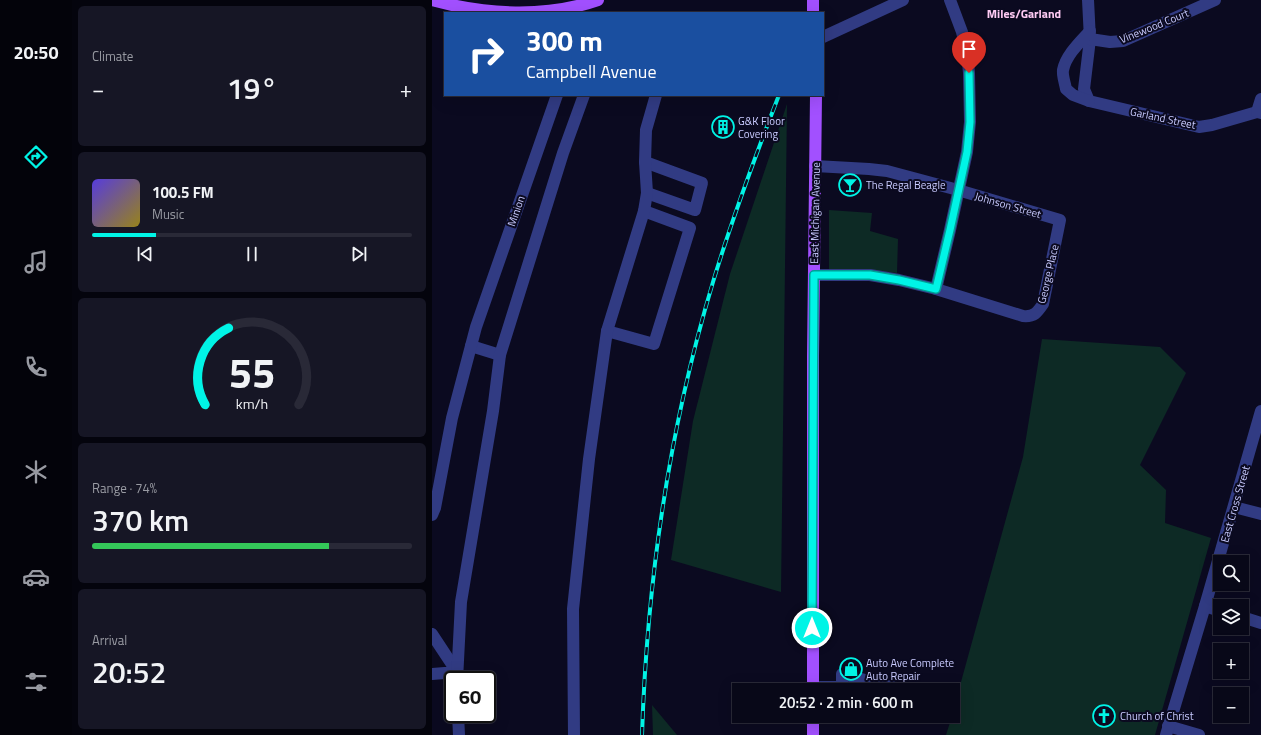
<!DOCTYPE html>
<html lang="en">
<head>
<meta charset="utf-8">
<style>
  body { margin:0; font-family:"Titillium Web",sans-serif; background:#161625; color:#f1f3f6; height:100vh; display:flex; flex-direction:column; font-size:15px; white-space:nowrap }
  * { box-sizing:border-box; margin:0 }
  p { font-size:13px; color:#989aa2 }
  .icon { flex:none; width:22px; height:22px; fill:none; stroke:currentColor; stroke-width:2; stroke-linecap:round; stroke-linejoin:round }
  .map { position:relative; flex:1; overflow:hidden }
  .side { display:flex; flex-direction:column; gap:6px; padding:6px; background:#04040d; width:360px }
  .side>* { flex:none }
  .top-card { position:absolute; left:12px; top:12px; width:380px; height:84px; border-radius:0px; box-shadow:0 4px 16px #0002,0 0 0 1px #292937; background:#1a4fa0; color:#fff; overflow:hidden }
  .fabs { position:absolute; left:781px; top:555px; display:grid; gap:8px }
  .fabs a { display:grid; place-items:center; width:36px; height:36px; border-radius:0px; background:#080818; box-shadow:0 4px 16px #0002,0 0 0 1px #292937; font-size:20px }
  .speed { position:absolute; left:12px; top:671px; display:flex; gap:8px; font-size:20px; font-weight:700; text-align:center }
  .speed>* { display:grid; place-content:center; width:52px; height:52px; border-radius:50%; background:#080818; box-shadow:0 4px 16px #0002,0 0 0 1px #292937; line-height:1 }
  .speed .limit { border:2px solid #111; border-radius:6px; background:#fff; color:#111 }
  .pin { position:absolute; display:grid; place-items:center; width:34px; height:34px; color:#fff; margin:-41px -17px; border-radius:50% 50% 50% 0; rotate:-45deg; box-shadow:0 0 4px #0007 }
  .pin .icon { rotate:45deg }
  .me { position:absolute; width:44px; margin:-22px; rotate:0deg; stroke-linejoin:round; filter:drop-shadow(0 0 3px #0008) }
  .turn { display:flex; align-items:center; gap:14px; height:84px; padding:0 16px; font-size:18px }
  .turn .icon { width:52px; height:52px; stroke-width:2.5 }
  .turn b { display:block; font-size:28px; line-height:34px }
  .big { font-size:30px; font-weight:600; line-height:1.1 }
  .side .tile { flex:1; display:flex; flex-direction:column; justify-content:center; gap:6px; min-width:0; padding:0 14px; border-radius:6px; background:#161625 }
  .side .dial { align-items:center; gap:0 }
  .dial svg { height:104px; overflow:visible; fill:none; stroke:#292937; stroke-width:7; stroke-linecap:round; text-anchor:middle }
  .dial text { fill:#f1f3f6; stroke:none }
  .song { display:flex; align-items:center; gap:12px }
  .cover { width:48px; height:48px; border-radius:6px; background:linear-gradient(135deg,hsl(250 70% 55%),hsl(50 70% 35%)) }
  .played { height:4px; border-radius:2px; background:linear-gradient(90deg,#00f4e6 20%,#292937 20%) }
  .keys { display:flex; justify-content:space-around; direction:ltr }
  .heat { display:flex; justify-content:space-between; align-items:center; font-size:22px; direction:ltr }
  .charge { height:6px; border-radius:3px; background:linear-gradient(90deg,#34c759 74%,#292937 0) }
  .trip { position:absolute; left:300px; top:683px; width:228px; height:40px; border-radius:0px; background:#080818; box-shadow:0 4px 16px #0002,0 0 0 1px #292937; font-weight:600; line-height:40px; text-align:center }
  main { display:flex; flex:1; min-height:0 }
  .tabs { display:flex; flex-direction:column; width:72px; justify-content:space-around; align-items:center; background:#03030a; color:#989aa2 }
  .tabs .icon { width:28px; height:28px }
  .tabs .current { color:#00f4e6 }
  .tabs b { font-size:18px; color:#f1f3f6 }
  .map>svg:first-child { display:block }
  .green { fill:#0d2a25 }
  .lines { fill:none; stroke-linecap:round; stroke-linejoin:round }
  .minor { stroke:#313b83; stroke-width:12 }
  .major { stroke:#a250ff; stroke-width:12 }
  .rail-casing { stroke:#00f4e6; stroke-width:4 }
  .rail { stroke:#0b0a20; stroke-width:2.5; stroke-dasharray:8; stroke-linecap:butt }
  .major-bridge { stroke:#a250ff; stroke-width:12 }
  .route-casing { stroke:#009f96; stroke-width:10 }
  .route { stroke:#00f4e6; stroke-width:7 }
  .labels { text-anchor:middle; stroke-width:4; stroke-linejoin:round; paint-order:stroke }
  .street-label { font-size:11px; fill:#c9cbff; stroke:#0b0a20 }
  .poi-label { font-size:11px; fill:#c9cbff; stroke:#0b0a20; text-anchor:start }
  .neighbourhood-label { font-size:12px; font-weight:bold; fill:#ffcbf4; stroke:#0b0a20 }
</style>
</head>
<body>
<main>
<nav class="tabs">
<b>20:50</b>
<svg class="icon current" aria-label="directions" viewBox="0 0 24 24"><path d="M12 3l9 9-9 9-9-9zM9 14v-3h6M13 9l2 2-2 2"/></svg>
<svg class="icon" aria-label="music" viewBox="0 0 24 24"><path d="M9 18V5l10-2v13"/><circle cx="6" cy="18" r="3"/><circle cx="16" cy="16" r="3"/></svg>
<svg class="icon" aria-label="phone" viewBox="0 0 24 24"><path d="M5 4h4l2 5-3 2q2 4 5 5l2-3 5 2v4C11 20 4 13 5 4z"/></svg>
<svg class="icon" aria-label="climate" viewBox="0 0 24 24"><path d="M12 3v18M4 7l16 10M4 17L20 7"/></svg>
<svg class="icon" aria-label="car" viewBox="0 0 24 24"><path d="M5 17H2v-5l4-1 3-4h7l3 4 3 1v5h-3M9 17h6M6 11h13"/><circle cx="7" cy="17" r="2"/><circle cx="17" cy="17" r="2"/></svg>
<svg class="icon" aria-label="filters" viewBox="0 0 24 24"><path d="M4 7h16M4 17h16"/><circle cx="9" cy="7" r="2"/><circle cx="15" cy="17" r="2"/></svg>
</nav>
<section class="side">
<div class="tile"><p>Climate</p>
<div class="heat"><a>−</a><b class="big">19°</b><a>+</a></div>
</div>
<div class="tile">
<div class="song"><i class="cover"></i><div><b>100.5 FM</b><p>Music</p></div></div>
<div class="played"></div>
<div class="keys"><svg class="icon" aria-label="previous" viewBox="0 0 24 24"><path d="M18 5L8 12l10 7zM5 5v14"/></svg><svg class="icon" aria-label="pause" viewBox="0 0 24 24"><path d="M8 5v14M16 5v14"/></svg><svg class="icon" aria-label="next" viewBox="0 0 24 24"><path d="M6 5l10 7-10 7zM19 5v14"/></svg></div>
</div>
<div class="tile dial"><svg viewBox="0 0 100 80">
<path d="M14 69A42 42 0 1 1 86 69"/>
<path d="M14 69A42 42 0 0 1 32 10" stroke="#00f4e6"/>
<text x="50" y="56" font-size="32" font-weight="700">55</text>
<text x="50" y="72" font-size="11">km/h</text>
</svg></div>
<div class="tile"><p>Range · 74%</p><b class="big">370 km</b><div class="charge"></div></div>
<div class="tile"><p>Arrival</p><b class="big">20:52</b></div>
</section>
<div class="map">
<svg width="829" height="735" viewBox="0 0 829 735">
  <rect width="100%" height="100%" fill="#0b0a20"/>
  <!-- green -->
  <g class="green">
    <path d="M355 104 349 592 239 560 261 421 298 274Z"/>
    <path d="M397 210 440 213 438 231 466 239 465 273 423 269H397Z"/>
    <path d="M610 339 728 347 754 373 708 465 734 490 733 523 779 538 723 735H514L520 716H521V711L591 457Z"/>
    <path d="M220 705 245 735H221Z"/>
  </g>
  <g class="lines">
    <!-- minor -->
    <g class="minor">
      <path d="M656 0 658 39 652 89 657 101 767 127 780 125 825 112 829 113"/>
      <path d="M391 37 471 0"/>
      <path d="M658 39 678 42 691 41 783 0"/>
      <path d="M657 101 641 95 634 89C633 83 630 75 631 70 634 55 648 42 658 31"/>
      <path d="M825 112 829 99"/>
      <path d="M213 162 270 183 263 210 215 193"/>
      <path d="M382 275H438L467 280 504 289 591 316C602 317 605 313 611 304L628 220 526 190 455 171 437 169 383 166"/>
      <path d="M504 289 518 230 535 152 538 122 537 73 535 52 530 32 518 0"/>
      <path d="M175 331 222 344 258 228 212 211"/>
      <path d="M39 346 68 355"/>
      <path d="M802 507 829 514"/>
      <path d="M0 515 3 508 20 418 44 327 125 95"/>
      <path d="M773 606 788 611"/>
      <path d="M810 617 829 623"/>
      <path d="M0 634 25 672 0 674"/>
      <path d="M25 680 29 602 61 411 68 355 131 153 152 95"/>
      <path d="M381 687H410V674L468 689 467 690"/>
      <path d="M26 714 27 735"/>
      <path d="M736 726 767 735"/>
      <path d="M142 735 141 609 157 459 175 331 212 211 215 193 213 162 214 130 224 95"/>
      <path d="M734 735 773 606 829 411"/>
    </g>
    <!-- major -->
    <g class="major">
      <path d="M0 0C53 15 114 18 166 0"/>
      <path d="M381 690V356L384 95"/>
      <path d="M381 716V735"/>
    </g>
    <!-- rail casing -->
    <g class="rail-casing">
      <g id="rail">
        <path d="M378 13 383 0"/>
        <path d="M210 735C215 582 237 429 281 282 300 219 323 157 347 95"/>
      </g>
    </g>
    <!-- rail -->
    <use href="#rail" class="rail"/>
    <!-- major-bridge -->
    <path class="major-bridge" d="M381 0V13"/>
  </g>
  <g class="lines">
    <!-- route casing -->
    <g class="route-casing">
      <path id="route" d="M380 628 382 275H438L467 280 504 289 518 230 535 152 538 122 537 73"/>
    </g>
    <!-- route -->
    <use href="#route" class="route"/>
  </g>
  <!-- icons -->
  <defs>
    <g id="building-ring" transform="scale(1.15)"><circle r="9.5" fill="#0b0a20" stroke="#00f4e6" stroke-width="1.5"/><path d="M-4-6H4V6H1V3H-1V6H-4ZM-2.5-4.3h1.7v1.8h-1.7ZM.8-4.3h1.7v1.8H.8ZM-2.5-1h1.7V.8h-1.7ZM.8-1h1.7V.8H.8Z" fill="#00f4e6"/></g>
    <g id="bar-ring" transform="scale(1.15)"><circle r="9.5" fill="#0b0a20" stroke="#00f4e6" stroke-width="1.5"/><path d="M-6-5H6L.8 .8V4.5H3.5V6h-7V4.5H-.8V.8Z" fill="#00f4e6"/></g>
    <g id="shop-ring" transform="scale(1.15)"><circle r="9.5" fill="#0b0a20" stroke="#00f4e6" stroke-width="1.5"/><path d="M-5-2.5h2.3a2.7 3.5 0 0 1 5.4 0H5L5.5 6h-11ZM-1.5-2.5h3a1.5 2.3 0 0 0-3 0Z" fill="#00f4e6"/></g>
    <g id="church-ring" transform="scale(1.15)"><circle r="9.5" fill="#0b0a20" stroke="#00f4e6" stroke-width="1.5"/><path d="M-1.2-6h2.4v3.5h3.3v2.4h-3.3V6h-2.4V-.1h-3.3v-2.4h3.3Z" fill="#00f4e6"/></g>
  </defs>
  <g fill-rule="evenodd">
    <use href="#building-ring" x="291" y="127"/>
    <use href="#bar-ring" x="418" y="185"/>
    <use href="#shop-ring" x="419" y="669"/>
    <use href="#church-ring" x="672" y="716"/>
  </g>
  <g class="labels">
    <!-- street labels -->
    <g class="street-label">
      <text transform="translate(722 26) rotate(-22)" y="4">Vinewood Court</text>
      <text transform="translate(731 118) rotate(12)" y="4">Garland Street</text>
      <text transform="translate(576 205) rotate(16)" y="4">Johnson Street</text>
      <text transform="translate(84 211) rotate(-71)" y="4">Minion</text>
      <text transform="translate(383 213) rotate(-89)" y="4">East Michigan Avenue</text>
      <text transform="translate(616 274) rotate(-77)" y="4">George Place</text>
      <text transform="translate(803 504) rotate(-74)" y="4">East Cross Street</text>
    </g>
    <!-- poi labels -->
    <g class="poi-label">
      <text x="306" y="125">G&amp;K Floor<tspan x="306" dy="13">Covering</tspan></text>
      <text x="434" y="189">The Regal Beagle</text>
      <text x="434" y="667">Auto Ave Complete<tspan x="434" dy="13">Auto Repair</tspan></text>
      <text x="688" y="720">Church of Christ</text>
    </g>
    <!-- neighbourhood labels -->
    <g class="neighbourhood-label">
      <text x="592" y="18">Miles/Garland</text>
    </g>
  </g>
</svg>
<div class="fabs">
<a><svg class="icon" aria-label="search" viewBox="0 0 24 24"><circle cx="10" cy="10" r="6"/><path d="M15 15l6 6"/></svg></a>
<a><svg class="icon" aria-label="layers" viewBox="0 0 24 24"><path d="M12 4l9 5-9 5-9-5zM3 14l9 5 9-5"/></svg></a>
<a>+</a>
<a>−</a>
</div>
<div class="speed"><div class="limit">60</div></div>
<div class="pin" style="left:537px;top:73px;background:#d93025"><svg class="icon" aria-label="arrive" viewBox="0 0 24 24"><path d="M6 21V4h12l-3 4 3 4H6"/></svg></div>
<svg class="me" style="left:380px;top:628px" viewBox="-20 -20 40 40"><circle r="17" fill="#00f4e6" stroke="#fff" stroke-width="3"/><path d="M0-11L8 9 0 5-8 9z" fill="#fff"/></svg>
<div class="trip">20:52 · 2 min · 600 m</div>
<div class="top-card">
<div class="turn"><svg class="icon" aria-label="right" viewBox="0 0 24 24"><path d="M7 20v-9h11M14 6l5 5-5 5"/></svg><div><b>300 m</b>Campbell Avenue</div></div>
</div>
</div>
</main>
</body>
</html>
